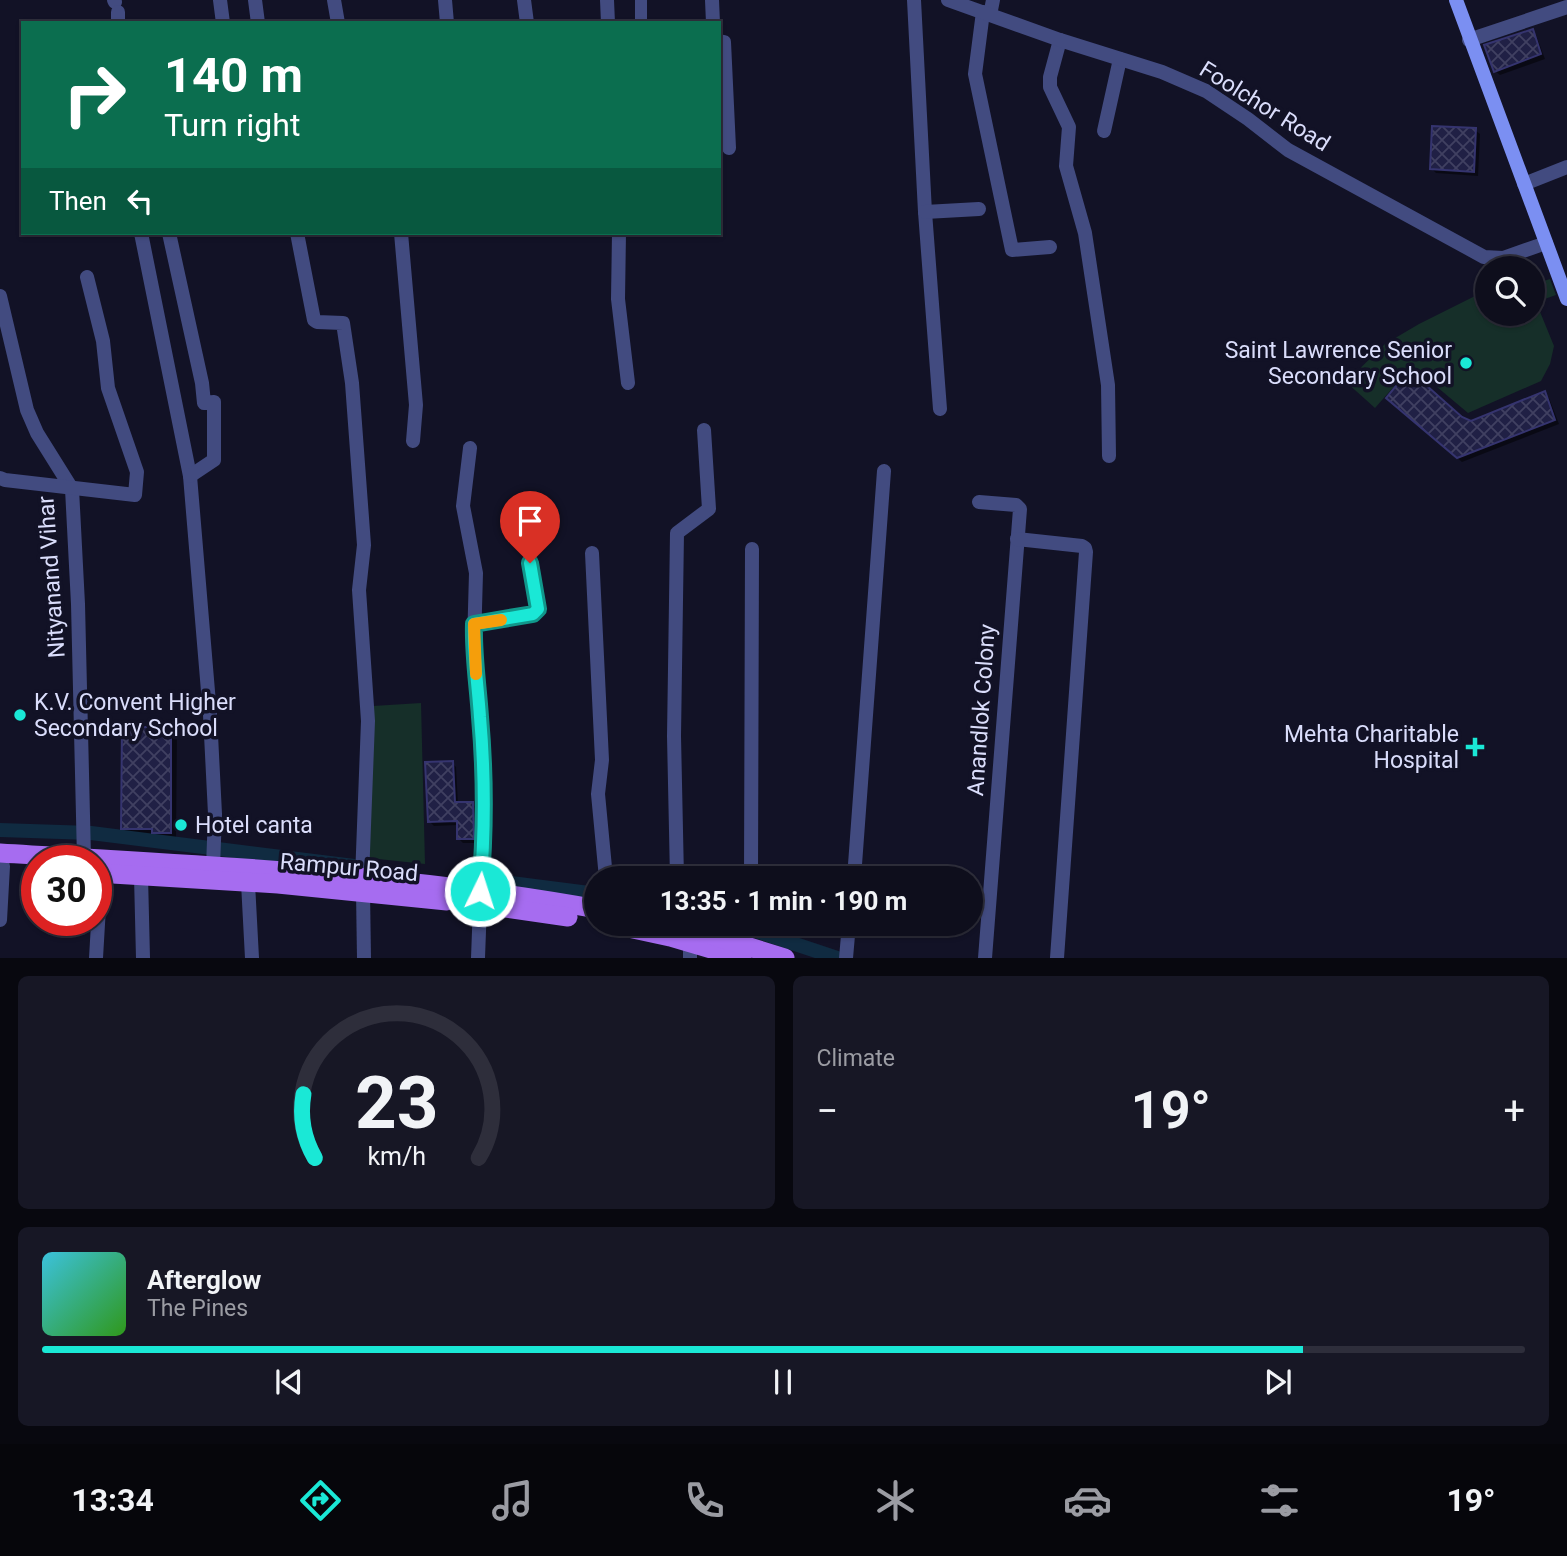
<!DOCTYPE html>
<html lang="en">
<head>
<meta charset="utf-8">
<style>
  body { margin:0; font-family:Roboto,sans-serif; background:#171725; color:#f1f3f6; height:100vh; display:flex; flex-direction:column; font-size:26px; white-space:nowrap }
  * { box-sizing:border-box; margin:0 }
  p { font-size:23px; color:#9b9ca3 }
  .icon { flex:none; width:38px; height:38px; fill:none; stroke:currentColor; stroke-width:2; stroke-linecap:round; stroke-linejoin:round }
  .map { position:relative; height:958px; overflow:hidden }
  .side { display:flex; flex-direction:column; gap:18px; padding:18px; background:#08080f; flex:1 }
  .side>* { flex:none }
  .banner { position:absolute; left:21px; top:21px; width:700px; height:214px; border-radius:0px; box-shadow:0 2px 5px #0004,0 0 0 2px #2e2e3b; background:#0b6e4f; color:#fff; overflow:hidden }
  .tools { position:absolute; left:1475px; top:256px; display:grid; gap:14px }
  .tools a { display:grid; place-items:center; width:70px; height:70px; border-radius:50%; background:#0e0e1c; box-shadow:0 2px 5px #0004,0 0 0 2px #2e2e3b; font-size:35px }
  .speed { position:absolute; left:21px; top:845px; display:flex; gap:14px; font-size:35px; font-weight:700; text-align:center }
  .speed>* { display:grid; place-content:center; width:91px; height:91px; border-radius:50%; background:#0e0e1c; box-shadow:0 2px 5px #0004,0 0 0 2px #2e2e3b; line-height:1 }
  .speed .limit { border:10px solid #d22; background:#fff; color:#111 }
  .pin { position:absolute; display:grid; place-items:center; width:60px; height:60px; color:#fff; margin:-72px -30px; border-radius:50% 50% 50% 0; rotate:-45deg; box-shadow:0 0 7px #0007 }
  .pin .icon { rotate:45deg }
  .me { position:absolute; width:77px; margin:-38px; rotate:4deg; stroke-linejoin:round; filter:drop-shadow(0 0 5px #0008) }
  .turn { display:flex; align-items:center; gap:24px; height:147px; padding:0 28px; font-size:32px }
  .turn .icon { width:91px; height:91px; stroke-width:2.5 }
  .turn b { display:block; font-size:49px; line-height:60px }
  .then { display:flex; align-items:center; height:66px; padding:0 28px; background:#0003; gap:14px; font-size:26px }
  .big { font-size:52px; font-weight:700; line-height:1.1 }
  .side .tile { flex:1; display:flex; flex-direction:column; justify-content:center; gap:10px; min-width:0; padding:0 24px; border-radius:10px; background:#171725 }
  .side .dial { align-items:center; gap:0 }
  .dial svg { height:182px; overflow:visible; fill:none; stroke:#2e2e3b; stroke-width:7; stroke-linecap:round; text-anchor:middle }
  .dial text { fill:#f1f3f6; stroke:none }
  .song { display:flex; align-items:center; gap:21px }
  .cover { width:84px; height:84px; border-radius:10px; background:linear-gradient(135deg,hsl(190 70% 55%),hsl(110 70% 35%)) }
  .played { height:7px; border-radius:4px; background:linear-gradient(90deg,#1ae8d6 85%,#2e2e3b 85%) }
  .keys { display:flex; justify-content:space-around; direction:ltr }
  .heat { display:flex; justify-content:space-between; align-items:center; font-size:38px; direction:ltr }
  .side .tiles { flex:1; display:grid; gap:18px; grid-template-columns:1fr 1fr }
  .tile:last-child { grid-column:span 2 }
  .trip { position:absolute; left:584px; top:866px; width:399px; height:70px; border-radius:35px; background:#0e0e1c; box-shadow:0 2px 5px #0004,0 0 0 2px #2e2e3b; font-weight:700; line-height:70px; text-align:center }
  .dock { display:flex; height:112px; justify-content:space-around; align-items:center; background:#06060b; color:#9b9ca3 }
  .dock .icon { width:49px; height:49px }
  .dock .selected { color:#1ae8d6 }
  .dock b { font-size:32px; color:#f1f3f6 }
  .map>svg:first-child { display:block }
  .green { fill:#162f29 }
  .shadow { fill:#0007 }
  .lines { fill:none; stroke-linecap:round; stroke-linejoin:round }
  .canal { stroke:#102b41; stroke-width:14 }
  .building { fill:url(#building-cross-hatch); stroke:#35346f; stroke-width:2 }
  .pedestrian { stroke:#424b80; stroke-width:12 }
  .minor { stroke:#424b80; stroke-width:14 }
  .tertiary { stroke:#424b80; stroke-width:14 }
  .secondary { stroke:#7b8ff2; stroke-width:14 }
  .primary { stroke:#a66cf0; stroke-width:19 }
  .route-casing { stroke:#11978b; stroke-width:18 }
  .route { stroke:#1ae8d6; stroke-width:12 }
  .slow { stroke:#f59e0b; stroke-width:12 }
  .poi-dot { fill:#1ae8d6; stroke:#121226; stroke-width:2.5 }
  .labels { text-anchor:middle; stroke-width:7; stroke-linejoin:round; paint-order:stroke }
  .street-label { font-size:23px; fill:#daddfb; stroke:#121226 }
  .poi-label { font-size:23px; fill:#daddfb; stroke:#121226; text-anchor:end }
</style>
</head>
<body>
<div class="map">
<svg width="1567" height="958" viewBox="0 0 1567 958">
  <defs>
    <pattern id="building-cross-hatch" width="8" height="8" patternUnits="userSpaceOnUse" patternTransform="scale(1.75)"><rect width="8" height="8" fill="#202045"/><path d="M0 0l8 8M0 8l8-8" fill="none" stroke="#404061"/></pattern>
  </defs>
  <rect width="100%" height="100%" fill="#121226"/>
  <!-- green -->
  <g class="green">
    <path d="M1550 279 1556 295 1536 302 1554 346 1550 364 1541 381 1468 413 1412 366 1375 408 1346 382 1385 344 1419 324 1487 290 1488 313H1533V282L1534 284Z"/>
    <path d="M421 703 425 864 369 858 373 706Z"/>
  </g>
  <!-- shadow -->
  <g class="shadow">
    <path d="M1532 31 1536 35 1545 59 1500 75 1495 71Z"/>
    <path d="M1475 130 1480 134 1478 176 1436 173 1432 169Z"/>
    <path d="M1544 393 1549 398 1559 424 1462 462 1393 402 1471 423Z"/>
    <path d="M171 729 177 735 176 839 159 838 156 835H129L123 828Z"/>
    <path d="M452 763 456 767 458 804H473L477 809 478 843H463L458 838V825L434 826 429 821Z"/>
  </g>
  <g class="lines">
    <!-- canal -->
    <g class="canal">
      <path d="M0 830 91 833 354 866"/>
      <path d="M456 876 597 894"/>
      <path d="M735 924 837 958"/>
    </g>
  </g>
  <!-- building -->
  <g class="building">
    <path d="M1533 29 1541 54 1494 72 1484 45Z"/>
    <path d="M1432 126 1476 128 1474 172 1430 169Z"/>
    <path d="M1409 370 1462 417 1471 421 1545 391 1555 420 1457 458 1386 398Z"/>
    <path d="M122 727H171V833H152V829H121Z"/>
    <path d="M453 761 455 802H473L474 839H457V821L428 822 425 762Z"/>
  </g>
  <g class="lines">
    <!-- pedestrian -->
    <path class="pedestrian" d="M641 0V23"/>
    <!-- minor -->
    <g class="minor">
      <path d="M114 0 115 2"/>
      <path d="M220 0 223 23"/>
      <path d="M255 0 258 23"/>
      <path d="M334 0 338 23"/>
      <path d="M445 0 447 23"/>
      <path d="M524 0 527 23"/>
      <path d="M607 0 608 23"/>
      <path d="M712 0 713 23"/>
      <path d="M914 0 925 212 940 409"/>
      <path d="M118 12V23"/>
      <path d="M983 12 975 74 1012 250 1050 247"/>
      <path d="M990 15 993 0"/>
      <path d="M1060 40 1050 77V87L1069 127 1066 166 1085 233 1108 385 1109 456"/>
      <path d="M1469 40 1567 7"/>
      <path d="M719 41 724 42 729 148"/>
      <path d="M1104 131 1120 59"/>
      <path d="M1524 184 1567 167"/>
      <path d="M925 212 979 209"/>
      <path d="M141 233 190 476 210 715 215 814 213 867"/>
      <path d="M169 233 202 383 204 403 214 402V460L190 476"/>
      <path d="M297 233 314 320 317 322 343 323 352 383 364 545 359 590 368 721 362 878"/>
      <path d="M401 233 416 405 413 441"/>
      <path d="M619 233 618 299 628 383"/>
      <path d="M0 296 27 410 37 433 72 489 78 604 84 858"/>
      <path d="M470 448 463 506 476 573 474 644 481 720 484 836 480 891"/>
      <path d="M0 478 5 480 135 495 137 472 108 388 103 341 87 277"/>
      <path d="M979 502 1016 505 1020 509 985 958"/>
      <path d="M1017 539 1082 546 1085 548 1086 552 1057 958"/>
      <path d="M592 553 602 760 598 794 606 878"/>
      <path d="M474 624 533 614 539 609 530 563"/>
      <path d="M141 876 143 958"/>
      <path d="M677 878 674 736 677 533 709 509 704 430"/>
      <path d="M751 878 752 549"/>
      <path d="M854 878 884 471"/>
      <path d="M248 883 252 958"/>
      <path d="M363 892 364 958"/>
      <path d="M0 920 3 866"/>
      <path d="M741 943 748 924"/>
      <path d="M96 958 101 873"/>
      <path d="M478 958 480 904"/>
      <path d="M690 958V942"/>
      <path d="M846 958 849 924"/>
    </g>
    <!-- tertiary -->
    <path class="tertiary" d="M948 0 1060 40 1162 72 1206 91 1248 119 1288 150 1484 257 1503 258 1546 243"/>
    <!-- secondary -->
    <path class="secondary" d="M1456 0 1567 299"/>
    <!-- primary -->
    <g class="primary">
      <path d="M0 853C199 865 400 873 597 909"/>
      <path d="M96 873 278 884 447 901"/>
      <path d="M484 905 568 917"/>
      <path d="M610 924 670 937 742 958"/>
      <path d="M675 924 785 958"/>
    </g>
  </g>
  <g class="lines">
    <!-- route casing -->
    <g class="route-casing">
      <path id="route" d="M480 891C485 834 485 774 480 717 478 686 473 655 474 624L533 614 538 609 530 563"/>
    </g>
    <!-- route -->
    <use href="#route" class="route"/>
    <!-- slow -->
    <path class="slow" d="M476 674 474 624 501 620"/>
  </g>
  <!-- markers -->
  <g class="poi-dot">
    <circle cx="1466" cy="363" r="7"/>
    <circle cx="20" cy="715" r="7"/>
    <path d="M1471.5 736.5h7v7h7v7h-7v7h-7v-7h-7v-7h7z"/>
    <circle cx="181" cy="825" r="7"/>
  </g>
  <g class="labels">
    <!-- street labels -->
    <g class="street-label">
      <text transform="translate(1265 106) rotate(32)" y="8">Foolchor Road</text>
      <text transform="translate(51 577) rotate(-94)" y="8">Nityanand Vihar</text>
      <text transform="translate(981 710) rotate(-86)" y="8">Anandlok Colony</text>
      <text transform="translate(349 867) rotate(5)" y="8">Rampur Road</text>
    </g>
    <!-- poi labels -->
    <g class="poi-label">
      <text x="1452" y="358">Saint Lawrence Senior<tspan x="1452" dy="26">Secondary School</tspan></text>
      <text x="34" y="710" text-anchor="start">K.V. Convent Higher<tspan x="34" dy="26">Secondary School</tspan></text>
      <text x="1459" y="742">Mehta Charitable<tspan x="1459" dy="26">Hospital</tspan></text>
      <text x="195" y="833" text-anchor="start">Hotel canta</text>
    </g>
  </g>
</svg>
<div class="tools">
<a><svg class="icon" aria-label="search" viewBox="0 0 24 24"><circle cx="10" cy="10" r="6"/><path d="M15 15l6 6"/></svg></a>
</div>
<div class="speed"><div class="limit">30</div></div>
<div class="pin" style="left:530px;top:563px;background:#d93025"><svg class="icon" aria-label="arrive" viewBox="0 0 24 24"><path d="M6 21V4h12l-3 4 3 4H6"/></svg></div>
<svg class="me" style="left:480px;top:891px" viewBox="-20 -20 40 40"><circle r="17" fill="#1ae8d6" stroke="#fff" stroke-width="3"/><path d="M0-11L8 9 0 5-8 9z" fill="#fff"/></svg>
<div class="trip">13:35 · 1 min · 190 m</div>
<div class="banner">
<div class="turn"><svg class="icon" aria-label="right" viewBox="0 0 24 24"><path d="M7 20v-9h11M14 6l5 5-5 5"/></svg><div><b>140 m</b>Turn right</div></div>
<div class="then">Then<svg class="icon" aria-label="left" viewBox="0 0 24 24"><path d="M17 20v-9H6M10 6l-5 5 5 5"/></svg></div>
</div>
</div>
<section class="side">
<div class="tiles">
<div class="tile dial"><svg viewBox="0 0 100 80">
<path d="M14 69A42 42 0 1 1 86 69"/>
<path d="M14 69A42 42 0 0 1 9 41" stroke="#1ae8d6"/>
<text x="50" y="56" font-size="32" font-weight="700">23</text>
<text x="50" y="72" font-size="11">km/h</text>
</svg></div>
<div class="tile"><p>Climate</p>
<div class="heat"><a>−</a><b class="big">19°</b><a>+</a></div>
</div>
<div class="tile">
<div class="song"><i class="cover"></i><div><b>Afterglow</b><p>The Pines</p></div></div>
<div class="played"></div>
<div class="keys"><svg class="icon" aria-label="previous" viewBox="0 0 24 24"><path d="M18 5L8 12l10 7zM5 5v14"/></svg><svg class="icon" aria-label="pause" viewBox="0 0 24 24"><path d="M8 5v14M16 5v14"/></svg><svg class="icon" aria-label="next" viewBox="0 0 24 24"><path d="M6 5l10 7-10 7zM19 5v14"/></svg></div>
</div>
</div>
</section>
<nav class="dock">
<b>13:34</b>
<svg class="icon selected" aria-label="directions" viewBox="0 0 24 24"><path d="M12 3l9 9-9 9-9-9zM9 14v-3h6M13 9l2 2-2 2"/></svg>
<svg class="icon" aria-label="music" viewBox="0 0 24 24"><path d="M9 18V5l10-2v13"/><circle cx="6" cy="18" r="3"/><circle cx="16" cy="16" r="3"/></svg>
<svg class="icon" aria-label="phone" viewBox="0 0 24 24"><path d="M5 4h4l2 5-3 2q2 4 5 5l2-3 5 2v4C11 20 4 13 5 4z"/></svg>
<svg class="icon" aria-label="climate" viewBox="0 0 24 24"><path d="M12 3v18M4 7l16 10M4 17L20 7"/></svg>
<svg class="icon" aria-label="car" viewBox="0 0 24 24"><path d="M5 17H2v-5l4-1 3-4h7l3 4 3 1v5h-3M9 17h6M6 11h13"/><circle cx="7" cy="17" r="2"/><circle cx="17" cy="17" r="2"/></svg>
<svg class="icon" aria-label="filters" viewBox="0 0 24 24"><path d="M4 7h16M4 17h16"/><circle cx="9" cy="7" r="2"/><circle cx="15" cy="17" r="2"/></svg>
<b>19°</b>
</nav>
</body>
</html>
